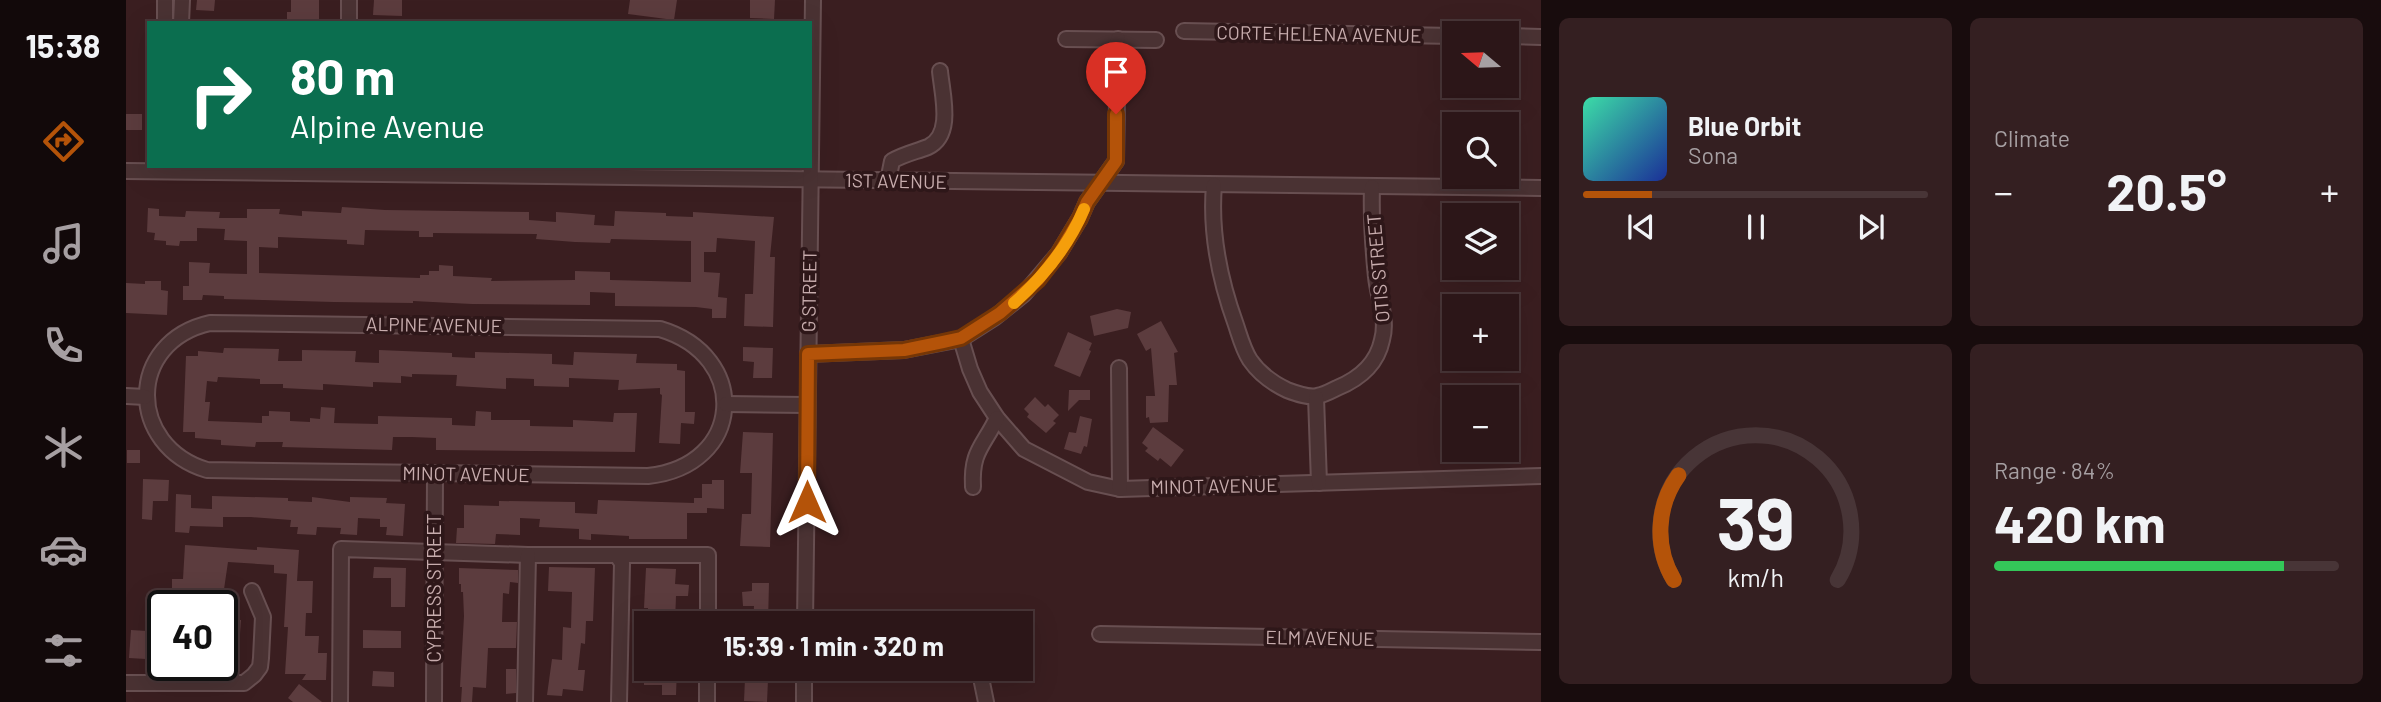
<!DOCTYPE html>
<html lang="en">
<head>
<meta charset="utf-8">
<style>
  body { margin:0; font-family:Barlow,sans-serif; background:#341f21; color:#f1f3f6; height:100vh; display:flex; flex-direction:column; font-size:26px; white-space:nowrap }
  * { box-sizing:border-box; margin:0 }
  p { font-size:23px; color:#a69fa2 }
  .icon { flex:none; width:38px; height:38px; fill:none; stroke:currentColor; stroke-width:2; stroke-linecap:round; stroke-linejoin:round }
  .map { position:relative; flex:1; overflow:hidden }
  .panel { display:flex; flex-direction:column; gap:18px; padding:18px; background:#180c0d; width:840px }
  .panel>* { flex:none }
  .banner { position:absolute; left:21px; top:21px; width:665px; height:147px; border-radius:0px; box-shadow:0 7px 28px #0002,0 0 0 2px #483537; background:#0b6e4f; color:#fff; overflow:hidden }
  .needle { width:46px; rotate:289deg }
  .controls { position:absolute; left:1316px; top:21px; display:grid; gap:14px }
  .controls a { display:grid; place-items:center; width:77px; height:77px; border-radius:0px; background:#2c1618; box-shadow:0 7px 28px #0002,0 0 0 2px #483537; font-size:35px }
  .speed { position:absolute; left:21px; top:590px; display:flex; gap:14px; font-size:35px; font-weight:700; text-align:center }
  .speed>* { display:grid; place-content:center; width:91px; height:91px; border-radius:50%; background:#2c1618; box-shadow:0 7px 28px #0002,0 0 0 2px #483537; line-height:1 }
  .speed .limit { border:4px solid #111; border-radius:10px; background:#fff; color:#111 }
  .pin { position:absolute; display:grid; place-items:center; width:60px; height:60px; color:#fff; margin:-72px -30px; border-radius:50% 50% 50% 0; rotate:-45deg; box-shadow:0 0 7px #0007 }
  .pin .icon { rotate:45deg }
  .me { position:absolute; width:77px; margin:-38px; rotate:0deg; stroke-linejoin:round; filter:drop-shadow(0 0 5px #0008) }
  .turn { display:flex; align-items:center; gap:24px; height:147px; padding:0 28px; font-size:32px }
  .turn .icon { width:91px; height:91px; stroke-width:2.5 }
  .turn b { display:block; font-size:49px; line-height:60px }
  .big { font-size:52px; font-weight:700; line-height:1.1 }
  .panel .widget { flex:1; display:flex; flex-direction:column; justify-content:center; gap:10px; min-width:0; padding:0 24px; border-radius:10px; background:#341f21 }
  .panel .dial { align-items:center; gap:0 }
  .dial svg { height:182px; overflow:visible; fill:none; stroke:#483537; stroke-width:7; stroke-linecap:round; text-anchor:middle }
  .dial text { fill:#f1f3f6; stroke:none }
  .song { display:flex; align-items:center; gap:21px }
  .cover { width:84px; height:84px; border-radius:10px; background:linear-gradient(135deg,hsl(160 70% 55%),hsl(230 70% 35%)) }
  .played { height:7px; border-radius:4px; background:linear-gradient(90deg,#b45309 20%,#483537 20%) }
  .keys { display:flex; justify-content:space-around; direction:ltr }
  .heat { display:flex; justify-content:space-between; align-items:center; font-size:38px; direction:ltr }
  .charge { height:10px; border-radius:5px; background:linear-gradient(90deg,#34c759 84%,#483537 0) }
  .panel .tiles { flex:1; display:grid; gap:18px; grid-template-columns:repeat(2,1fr) }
  .trip { position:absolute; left:508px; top:611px; width:399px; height:70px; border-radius:0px; background:#2c1618; box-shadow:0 7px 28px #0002,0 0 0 2px #483537; font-weight:700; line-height:70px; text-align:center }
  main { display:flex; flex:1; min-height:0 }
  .menu { display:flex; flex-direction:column; width:126px; justify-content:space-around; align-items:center; background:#12090a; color:#a69fa2 }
  .menu .icon { width:49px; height:49px }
  .menu .current { color:#b45309 }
  .menu b { font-size:32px; color:#f1f3f6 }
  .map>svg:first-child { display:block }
  .building { fill:#5c3c3e; fill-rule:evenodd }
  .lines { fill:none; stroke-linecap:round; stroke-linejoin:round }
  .minor-casing { stroke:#684f51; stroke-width:18 }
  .minor { stroke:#4a3233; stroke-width:14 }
  .route-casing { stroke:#753606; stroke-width:18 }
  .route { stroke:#b45309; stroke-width:12 }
  .slow { stroke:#f59e0b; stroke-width:12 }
  .labels { text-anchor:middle; stroke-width:7; stroke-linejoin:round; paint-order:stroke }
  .street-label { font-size:19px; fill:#c7acad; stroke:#2e1719 }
</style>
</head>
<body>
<main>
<nav class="menu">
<b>15:38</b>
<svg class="icon current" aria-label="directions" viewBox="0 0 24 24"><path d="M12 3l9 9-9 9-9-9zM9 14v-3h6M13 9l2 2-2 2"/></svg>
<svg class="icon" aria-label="music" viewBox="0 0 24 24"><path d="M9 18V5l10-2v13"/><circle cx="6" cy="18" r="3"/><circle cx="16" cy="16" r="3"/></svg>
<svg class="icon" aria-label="phone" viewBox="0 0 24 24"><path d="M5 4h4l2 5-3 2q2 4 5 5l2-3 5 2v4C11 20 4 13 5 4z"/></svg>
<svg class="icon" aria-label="climate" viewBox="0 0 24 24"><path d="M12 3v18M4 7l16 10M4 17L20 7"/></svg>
<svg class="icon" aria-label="car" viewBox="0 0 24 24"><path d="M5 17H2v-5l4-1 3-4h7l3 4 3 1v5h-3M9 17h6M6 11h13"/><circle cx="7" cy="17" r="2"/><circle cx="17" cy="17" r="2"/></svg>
<svg class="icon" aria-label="filters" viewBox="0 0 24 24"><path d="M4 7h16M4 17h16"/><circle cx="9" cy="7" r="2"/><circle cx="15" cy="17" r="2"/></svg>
</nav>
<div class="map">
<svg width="1415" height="702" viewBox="0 0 1415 702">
  <rect width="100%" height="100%" fill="#3a1e20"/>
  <!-- building -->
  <g class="building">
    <path d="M71 0H89L88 11 70 10Z"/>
    <path d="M165 0H193V23H161V12H165Z"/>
    <path d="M248 0H276V16L247 15Z"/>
    <path d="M504 0H551L548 20 502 14Z"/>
    <path d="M624 0H649L648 19 624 18Z"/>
    <rect x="0" y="114" width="16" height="16"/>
    <path d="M216 207 259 210 403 212V220L430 222V212L445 213 469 215 468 225 488 226 489 211 540 213V216L567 217V212L648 217 644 257H649L647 327 618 326 619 294H627L629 241 591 238 590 252H578V272L594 273 592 297 601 298 600 318H586V309L570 307 489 306V293L464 292V305L346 304 287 301V303L208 302 98 299V296L77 295 76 300H57V286H63V262L84 263 83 273 121 274V241L98 240 99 229 71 228V241H54L53 246 40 245V241L28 240 29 233 21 232 22 208 33 209V216L59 217 60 211 94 212 93 218H121V209H154L153 214 176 216V211L215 213ZM239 230 293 231V237H307V233L411 234 410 239 449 242 484 243 485 239 565 241V282L484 280V272L449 271V280L365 281 366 278 327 276V266L313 265V271H303V275H294V278L133 273V247L152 248V237L221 240V244L238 245Z"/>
    <path d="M19 281H35V290L42 291 41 315 0 313V283L19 284Z"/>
    <path d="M991 309 1005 312 1002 328 968 336 964 316Z"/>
    <path d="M1035 321 1052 352 1048 353 1051 385H1043L1042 422 1024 423 1023 417 1020 418V396H1029L1025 348 1020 351 1011 334Z"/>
    <path d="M942 332 966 343 963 350 965 351 954 377 928 366Z"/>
    <path d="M617 347 647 348 646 378H627L628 362 617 361Z"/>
    <path d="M98 348 153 349 152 361H176V350L230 351 229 362 253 363V350L326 353V357L349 358V352L426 354V364L447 365 448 352 511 354 510 363 551 364V370L559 371V412H569L568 424 555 423 554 444 533 443 536 395 534 394V388L492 390 493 380 443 378V387L408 386V379L380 378V389L330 386 331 375 286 374V377L275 376V383L247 382V387L197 384V390L157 388V384H134V379L92 377 91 382 81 381 79 402H84L82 421 136 423V416H143V411L164 412V421L184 422V418L194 419 195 407 209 408 208 423 252 424V416L326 418V425L349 426 350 411 365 412V420H404V426L447 427V420L487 422 488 413H511L509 452 310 450V438L286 437H267L266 450 156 447 157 442H130L129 447 95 445V440L69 438V432H57L60 356H72V351L97 353Z"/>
    <path d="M943 390H964V400H953L942 411Z"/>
    <path d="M909 397 919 407 922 404 933 415 927 421 930 423 920 433 901 417 903 414 898 409Z"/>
    <path d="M954 416 966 419 961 447 958 446 955 454 938 449 943 432 950 433Z"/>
    <path d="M1027 427 1058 450 1045 467 1034 458 1032 461 1019 451 1022 448 1016 443Z"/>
    <path d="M617 432 647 433 644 547 614 546 616 514H625L626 473H614Z"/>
    <rect x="1" y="450" width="13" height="13"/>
    <path d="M17 479 43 480 42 501H27L26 520 16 519Z"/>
    <path d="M586 480H598V509L581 508V513H561V539H503V536L465 534V540L453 539V529L413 527 414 519 394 518V535L370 534 369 544 330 543 331 528H338V505L373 506V501L449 502V513L471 514 472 500 568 503V498H576V484H586Z"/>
    <path d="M50 494 65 495V508L86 509V496L162 498V501L186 502V497L224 502V497L261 498 260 503 279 504 277 536 260 535 261 527H254V519L232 518 231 535 214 534 215 528 191 527 190 535 171 534 172 527H164L165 520 125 517H97V527L64 526 63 533 49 532Z"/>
    <path d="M59 545 131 550V547L173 550 171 581H187L186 613H180L179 636H193L192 653H201L200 680H176L180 674H159L162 627H158L161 574 148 573V565L102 562 97 596 74 595 73 606H56V595L46 594V579H57Z"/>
    <path d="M248 567 280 568 279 607H265V578H247Z"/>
    <path d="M423 567 469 568 467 621H460L459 644 455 643 452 670H459L457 691 437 689 436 696 421 695 426 659 436 660 437 627 445 628 446 592 422 591Z"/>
    <path d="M333 568 392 570V583L384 582 383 594 377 593 376 622H391L390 648H362L360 688 347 687 346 702H335L336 687H334L338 616 337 592H335V584H333Z"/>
    <path d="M520 568 550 569 549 584 563 585 562 596H550L549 623H539V618L522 617V608H518Z"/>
    <path d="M626 583H643L642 623H627L628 606H617L616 592 626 591Z"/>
    <path d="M98 619 115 620 112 661 96 660Z"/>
    <path d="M5 630 37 632V660L3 658Z"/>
    <path d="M237 630 275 631V648H237Z"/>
    <path d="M518 668H551L550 695H536V685H518Z"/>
    <path d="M380 669H390V693L380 694Z"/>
    <path d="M247 671 268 672V687L246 686Z"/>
    <path d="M619 679 642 680 641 702 618 701Z"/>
    <path d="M173 684 196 702H167L162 698Z"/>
  </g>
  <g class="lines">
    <!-- minor casing -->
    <g class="minor-casing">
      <g id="minor">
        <path d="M39 0V23"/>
        <path d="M55 23 56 0"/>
        <path d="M223 23V0"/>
        <path d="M1058 31 1328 36"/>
        <path d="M1381 36 1415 37"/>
        <path d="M940 39 1030 40"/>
        <path d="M0 171 1415 188"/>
        <path d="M762 181 766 161C778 154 789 152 802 147 828 135 816 94 814 71"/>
        <path d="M1088 185C1084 232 1094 281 1110 325 1114 337 1117 349 1124 360 1133 373 1146 383 1161 390 1169 393 1182 398 1191 396 1198 395 1205 391 1211 388 1233 379 1251 364 1256 340 1262 319 1252 298 1250 277 1247 247 1245 217 1246 187"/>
        <path d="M84 323 534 329C625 356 618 466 522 476L81 470C1 446 0 342 84 323Z"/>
        <path d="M835 339 844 369 854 392 871 418 898 449 962 482 994 489 1415 476"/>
        <path d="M682 354 778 350 835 339 868 318 898 294 933 253 954 218 961 202 990 161 992 39"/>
        <path d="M993 368 994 489"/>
        <path d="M0 396 19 397"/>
        <path d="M1190 397 1193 483"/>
        <path d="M600 404 681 405"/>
        <path d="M847 487C845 451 857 447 871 418"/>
        <path d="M492 557 496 563 493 702"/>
        <path d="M679 623 687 0"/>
        <path d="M974 634 1415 642"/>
        <path d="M853 668 860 702"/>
        <path d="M0 683H118L128 675 134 667 135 658 137 617 126 591"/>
        <path d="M214 702 215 549 402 555H582V623"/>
        <path d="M308 702 309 474"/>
        <path d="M399 702 402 555"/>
        <path d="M581 702V668"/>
        <path d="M678 702V668"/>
      </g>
    </g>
    <!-- minor -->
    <use href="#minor" class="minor"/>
  </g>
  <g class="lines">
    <!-- route casing -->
    <g class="route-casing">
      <path id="route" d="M681 502 682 354 778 350 817 342 835 338 874 313 912 280 933 253 954 218 961 202 990 161V114"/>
    </g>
    <!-- route -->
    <use href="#route" class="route"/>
    <!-- slow -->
    <path class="slow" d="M888 303C917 277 943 245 958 209"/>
  </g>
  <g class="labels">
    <!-- street labels -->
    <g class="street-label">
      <text transform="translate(1193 34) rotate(1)" y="7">CORTE HELENA AVENUE</text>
      <text transform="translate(770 181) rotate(1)" y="7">1ST AVENUE</text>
      <text transform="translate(1252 268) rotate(-95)" y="7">OTIS STREET</text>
      <text transform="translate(683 291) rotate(-89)" y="7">G STREET</text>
      <text transform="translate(308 325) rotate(1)" y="7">ALPINE AVENUE</text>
      <text transform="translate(340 474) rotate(1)" y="7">MINOT AVENUE</text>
      <text transform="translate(1088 486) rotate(-1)" y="7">MINOT AVENUE</text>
      <text transform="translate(308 588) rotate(-90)" y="7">CYPRESS STREET</text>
      <text transform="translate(1194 638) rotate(1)" y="7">ELM AVENUE</text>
    </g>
  </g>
</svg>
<div class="controls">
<a><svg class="needle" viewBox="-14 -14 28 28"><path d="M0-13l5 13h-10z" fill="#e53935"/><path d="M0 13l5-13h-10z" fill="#a69fa2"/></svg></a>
<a><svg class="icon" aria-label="search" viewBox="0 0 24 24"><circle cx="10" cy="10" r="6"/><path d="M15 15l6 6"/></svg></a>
<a><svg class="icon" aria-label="layers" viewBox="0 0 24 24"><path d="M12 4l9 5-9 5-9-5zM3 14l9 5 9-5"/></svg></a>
<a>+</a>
<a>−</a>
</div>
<div class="speed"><div class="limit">40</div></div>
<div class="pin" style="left:990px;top:114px;background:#d93025"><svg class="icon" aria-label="arrive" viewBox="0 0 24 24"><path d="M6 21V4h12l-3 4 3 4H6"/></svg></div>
<svg class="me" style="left:681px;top:502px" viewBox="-20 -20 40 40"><path d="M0-17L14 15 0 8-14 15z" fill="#b45309" stroke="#fff" stroke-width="4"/></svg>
<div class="trip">15:39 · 1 min · 320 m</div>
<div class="banner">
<div class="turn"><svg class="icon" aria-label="right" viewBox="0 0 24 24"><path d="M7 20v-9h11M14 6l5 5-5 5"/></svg><div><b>80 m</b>Alpine Avenue</div></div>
</div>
</div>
<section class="panel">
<div class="tiles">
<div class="widget">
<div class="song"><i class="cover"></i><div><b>Blue Orbit</b><p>Sona</p></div></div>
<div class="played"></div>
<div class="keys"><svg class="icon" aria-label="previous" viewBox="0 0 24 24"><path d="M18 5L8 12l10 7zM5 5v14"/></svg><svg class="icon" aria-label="pause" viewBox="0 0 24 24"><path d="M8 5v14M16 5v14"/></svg><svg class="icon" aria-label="next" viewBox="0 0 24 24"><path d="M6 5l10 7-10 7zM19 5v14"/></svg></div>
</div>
<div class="widget"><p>Climate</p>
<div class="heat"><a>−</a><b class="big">20.5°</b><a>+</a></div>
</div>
<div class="widget dial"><svg viewBox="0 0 100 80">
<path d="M14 69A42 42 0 1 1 86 69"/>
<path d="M14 69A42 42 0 0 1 16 23" stroke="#b45309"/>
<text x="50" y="56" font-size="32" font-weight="700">39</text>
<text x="50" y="72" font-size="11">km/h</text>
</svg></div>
<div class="widget"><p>Range · 84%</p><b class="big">420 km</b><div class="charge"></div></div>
</div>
</section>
</main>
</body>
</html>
